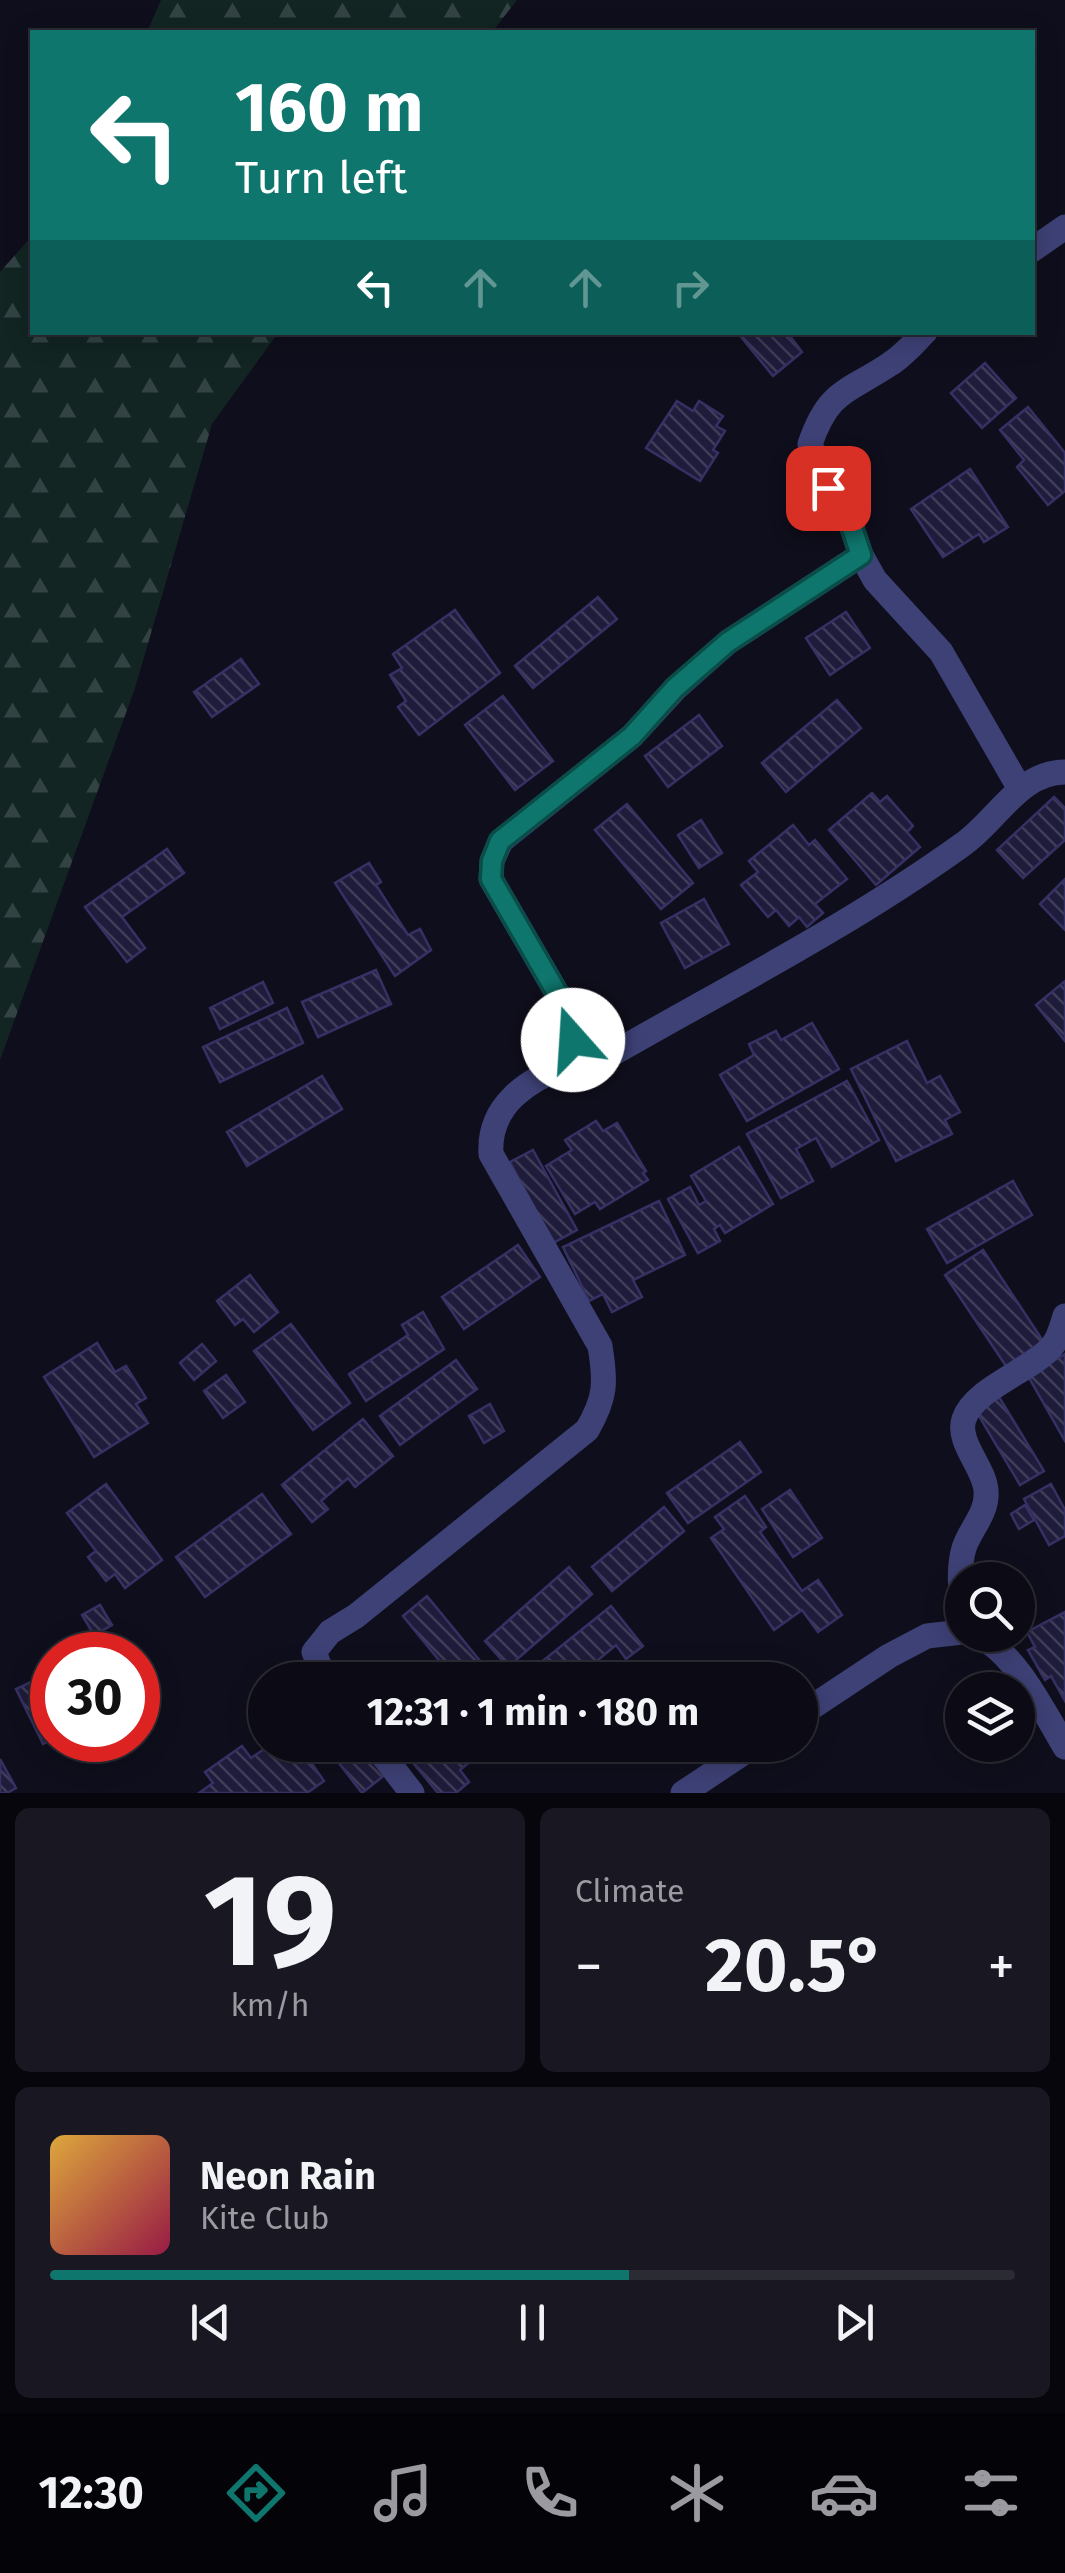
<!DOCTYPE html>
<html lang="en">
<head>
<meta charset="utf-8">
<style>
  body { margin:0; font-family:"Fira Sans",sans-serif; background:#191822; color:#f1f3f6; height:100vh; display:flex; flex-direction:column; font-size:38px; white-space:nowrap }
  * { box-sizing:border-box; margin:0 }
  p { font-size:32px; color:#9a9aa0 }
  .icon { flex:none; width:55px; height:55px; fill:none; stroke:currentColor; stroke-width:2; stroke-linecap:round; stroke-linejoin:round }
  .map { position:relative; height:1793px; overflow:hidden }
  .panel { display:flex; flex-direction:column; gap:15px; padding:15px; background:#06060c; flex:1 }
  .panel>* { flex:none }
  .hud { position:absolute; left:30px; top:30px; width:1005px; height:305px; border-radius:0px; box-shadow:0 5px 25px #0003,0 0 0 2px #2b2b34; background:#0f766e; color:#fff; overflow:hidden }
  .buttons { position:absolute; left:945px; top:1562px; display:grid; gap:20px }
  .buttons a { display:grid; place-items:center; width:90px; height:90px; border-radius:50%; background:#0b0a15; box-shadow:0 5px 25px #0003,0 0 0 2px #2b2b34; font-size:50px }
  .speed { position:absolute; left:30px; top:1632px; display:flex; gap:20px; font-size:50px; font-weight:700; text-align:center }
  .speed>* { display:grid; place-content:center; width:130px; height:130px; border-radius:50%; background:#0b0a15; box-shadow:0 5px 25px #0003,0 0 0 2px #2b2b34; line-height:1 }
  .speed .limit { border:15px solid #d22; background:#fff; color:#111 }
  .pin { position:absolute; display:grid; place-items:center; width:85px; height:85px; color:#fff; margin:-42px; border-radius:20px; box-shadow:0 5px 15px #0006 }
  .me { position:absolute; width:110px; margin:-55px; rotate:341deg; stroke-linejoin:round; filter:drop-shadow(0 0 8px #0008) }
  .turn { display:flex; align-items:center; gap:35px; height:210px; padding:0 40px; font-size:45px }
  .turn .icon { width:130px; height:130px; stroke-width:2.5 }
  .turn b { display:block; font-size:70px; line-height:85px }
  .lanes { display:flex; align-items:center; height:95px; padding:0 40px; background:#0003; justify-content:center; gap:50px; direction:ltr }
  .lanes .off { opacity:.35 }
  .big { font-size:75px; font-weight:700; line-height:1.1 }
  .panel .card { flex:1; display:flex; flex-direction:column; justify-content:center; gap:15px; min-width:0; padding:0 35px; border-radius:15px; background:#191822 }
  .panel .dial { align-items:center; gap:0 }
  .dial b { font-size:130px; line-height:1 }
  .song { display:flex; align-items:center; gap:30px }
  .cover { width:120px; height:120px; border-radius:15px; background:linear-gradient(135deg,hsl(40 70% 55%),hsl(340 70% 35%)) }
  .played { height:10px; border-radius:5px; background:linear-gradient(90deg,#0f766e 60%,#2b2b34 60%) }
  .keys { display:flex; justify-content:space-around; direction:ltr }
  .heat { display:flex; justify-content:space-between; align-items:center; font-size:55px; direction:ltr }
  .panel .tiles { flex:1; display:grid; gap:15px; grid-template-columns:1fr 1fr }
  .card:last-child { grid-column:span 2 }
  .trip { position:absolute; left:248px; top:1662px; width:570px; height:100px; border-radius:50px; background:#0b0a15; box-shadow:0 5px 25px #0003,0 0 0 2px #2b2b34; font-weight:700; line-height:100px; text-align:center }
  .tab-bar { display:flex; height:160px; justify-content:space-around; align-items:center; background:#040408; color:#9a9aa0 }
  .tab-bar .icon { width:70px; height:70px }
  .tab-bar .current { color:#0f766e }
  .tab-bar b { font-size:45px; color:#f1f3f6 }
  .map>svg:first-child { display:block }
  .forest { fill:url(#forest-firs) }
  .building { fill:url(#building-back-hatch); stroke:#363164; stroke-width:2.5 }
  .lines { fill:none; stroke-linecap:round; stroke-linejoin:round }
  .minor { stroke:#3e4176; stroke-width:25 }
  .route-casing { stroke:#0a4d48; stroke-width:25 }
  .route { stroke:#0f766e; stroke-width:18 }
</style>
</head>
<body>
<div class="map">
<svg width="1065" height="1793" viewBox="0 0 1065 1793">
  <defs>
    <pattern id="forest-firs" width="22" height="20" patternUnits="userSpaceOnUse" patternTransform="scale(2.5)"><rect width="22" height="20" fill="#122523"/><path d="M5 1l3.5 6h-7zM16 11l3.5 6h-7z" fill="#334344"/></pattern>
    <pattern id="building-back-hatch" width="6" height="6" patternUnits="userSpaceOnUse" patternTransform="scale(2.5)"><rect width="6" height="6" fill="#1f1c3b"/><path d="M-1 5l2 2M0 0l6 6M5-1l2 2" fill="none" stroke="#3e3c58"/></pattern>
  </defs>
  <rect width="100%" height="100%" fill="#0f0e1c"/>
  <!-- forest -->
  <g class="forest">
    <path d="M161 0H517L492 32H147Z"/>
    <path d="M32 236V332L278 333 212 424 135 688 0 1060V272Z"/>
  </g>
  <!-- building -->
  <g class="building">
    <path d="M737 332H787L802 352 773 376Z"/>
    <path d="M985 363 1016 398 982 428 951 393Z"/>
    <path d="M677 401 693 411 699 401 723 416 716 426 725 431 713 450 718 453 700 481 646 448Z"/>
    <path d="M1028 407 1065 453V491L1048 505 1017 467 1024 460 1000 430Z"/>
    <path d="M970 469 1008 527 984 542 979 534 943 557 911 509Z"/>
    <path d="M598 597 617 619 533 688 515 666Z"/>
    <path d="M455 610 500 673 419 735 398 707 406 701 390 675 402 668 393 654Z"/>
    <path d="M846 612 870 648 830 675 806 638Z"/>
    <path d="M241 659 259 684 212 717 194 692Z"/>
    <path d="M503 696 553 761 515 790 465 725Z"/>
    <path d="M837 700 861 728 786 792 762 763Z"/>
    <path d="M699 715 722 746 668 787 645 756Z"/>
    <path d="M872 793 880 802 887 796 913 826 907 832 920 847 876 885 829 830Z"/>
    <path d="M1054 797 1065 808V840L1023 878 997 850Z"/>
    <path d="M627 804 693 883 661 909 595 830Z"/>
    <path d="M701 820 722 853 699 868 678 835Z"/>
    <path d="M793 825 809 845 815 840 847 879 815 904 823 913 807 927 799 917 789 926 776 910 768 917 741 885 758 872 749 861Z"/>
    <path d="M167 849 184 873 122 917 145 948 127 962 85 907Z"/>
    <path d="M369 863 381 882 376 885 408 935 420 929 431 950 395 976 335 883Z"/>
    <path d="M1065 879V930L1040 904Z"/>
    <path d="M704 899 729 944 685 968 661 923Z"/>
    <path d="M376 970 391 1004 318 1037 302 1002Z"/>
    <path d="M1065 981V1041L1036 1005Z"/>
    <path d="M263 982 273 1003 220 1029 210 1008Z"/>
    <path d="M287 1008 303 1043 220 1082 203 1047Z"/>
    <path d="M812 1023 839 1069 747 1121 720 1075 754 1055 749 1044 776 1031 781 1040Z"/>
    <path d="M907 1041 927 1083 940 1076 960 1112 945 1120 952 1134 896 1161 851 1069Z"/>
    <path d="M322 1076 342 1109 247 1166 227 1132Z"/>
    <path d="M847 1081 879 1140 832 1167 816 1138 796 1149 813 1181 781 1198 747 1134Z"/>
    <path d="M596 1121 603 1131 617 1123 646 1171 643 1173 648 1180 600 1209 595 1202 575 1214 546 1166 572 1150 565 1140Z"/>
    <path d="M739 1147 773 1204 725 1233 720 1225 714 1229 720 1241 698 1253 668 1199 690 1187 699 1205 706 1201 691 1176Z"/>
    <path d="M533 1150 577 1230 553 1243 510 1162Z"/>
    <path d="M1013 1181 1032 1215 947 1263 927 1229Z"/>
    <path d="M659 1201 685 1255 633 1280 642 1297 612 1312 603 1294 589 1301 563 1247Z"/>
    <path d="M518 1245 540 1277 464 1329 442 1297Z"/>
    <path d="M983 1250 1043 1341 1006 1366 945 1275Z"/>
    <path d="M250 1275 278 1312 254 1332 243 1319 235 1325 217 1301Z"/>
    <path d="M423 1312 444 1349 366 1401 349 1374 408 1335 402 1325Z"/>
    <path d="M291 1324 350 1403 313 1430 254 1351Z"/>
    <path d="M97 1343 115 1372 126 1366 146 1398 136 1404 148 1423 94 1457 44 1377Z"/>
    <path d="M202 1344 216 1361 194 1380 180 1363Z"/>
    <path d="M1065 1354V1441L1028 1376Z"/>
    <path d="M456 1360 477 1389 400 1445 380 1416Z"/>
    <path d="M226 1375 245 1402 223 1418 204 1391Z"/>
    <path d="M999 1397 1044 1471 1020 1485 976 1411Z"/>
    <path d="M490 1404 504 1431 484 1443 469 1416Z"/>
    <path d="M363 1419 393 1456 355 1487 348 1478 321 1501 328 1509 312 1522 282 1485Z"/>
    <path d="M740 1442 761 1472 688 1523 667 1493Z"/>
    <path d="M106 1484 162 1560 125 1588 115 1574 106 1581 88 1557 96 1551 67 1513Z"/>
    <path d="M1051 1484 1065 1510V1536L1049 1545 1024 1499Z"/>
    <path d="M790 1490 822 1538 793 1557 762 1509Z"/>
    <path d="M262 1494 291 1534 205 1597 176 1557Z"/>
    <path d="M745 1496 766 1527 760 1532 802 1591 818 1580 842 1615 818 1632 802 1610 774 1630 711 1538 724 1529 715 1517Z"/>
    <path d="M1025 1505 1034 1520 1019 1529 1011 1514Z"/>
    <path d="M664 1507 684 1531 612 1591 592 1567Z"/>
    <path d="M569 1567 592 1594 508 1667 485 1641Z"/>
    <path d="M427 1596 490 1673 481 1680H455L403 1616Z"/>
    <path d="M100 1605 112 1625 94 1635 82 1615Z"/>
    <path d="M611 1606 643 1646 626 1659 616 1645 574 1680H519Z"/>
    <path d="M1065 1612V1701L1051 1676 1045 1680 1028 1650 1035 1647 1027 1632Z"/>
    <path d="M52 1672V1739L43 1744 16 1689Z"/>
    <path d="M270 1745H299L324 1781 307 1793H199L213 1783 205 1772 242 1746 251 1758Z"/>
    <path d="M333 1745H364L386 1774 362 1793 328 1749Z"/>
    <path d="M438 1745H490L460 1770 469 1782 456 1793H438L414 1764Z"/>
    <path d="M0 1759 16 1788 7 1793H0Z"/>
  </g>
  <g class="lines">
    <!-- minor -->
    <g class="minor">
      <path d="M1032 250 1065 227"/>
      <path d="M925 332C914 343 903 356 890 364 847 393 829 389 810 444L828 488 847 513 861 555 875 580 941 652 1020 789"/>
      <path d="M569 1064 573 1040 561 1000 491 879 492 861 501 841 632 736 675 689 728 642 861 555"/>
      <path d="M962 1602C960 1586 959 1565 964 1548 970 1529 988 1513 986 1491 985 1468 956 1442 964 1419 975 1387 1034 1370 1053 1345 1059 1338 1062 1325 1065 1316"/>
      <path d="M976 1635C1014 1650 1044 1712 1065 1747"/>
      <path d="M325 1680 314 1652 330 1632 356 1616 587 1430C606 1398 606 1382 600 1346L491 1154C488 1106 526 1081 567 1065 581 1059 599 1058 614 1053 731 986 852 924 962 845 997 821 1019 772 1065 772"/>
      <path d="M800 1715 889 1656 927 1636 962 1632"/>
      <path d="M375 1745 412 1793"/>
      <path d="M683 1793 755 1745"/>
    </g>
  </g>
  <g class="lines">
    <!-- route casing -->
    <g class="route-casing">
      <path id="route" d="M573 1040 561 1000 491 879 492 861 500 841 632 736 675 688 728 642 861 555 847 513 828 488"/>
    </g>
    <!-- route -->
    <use href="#route" class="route"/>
  </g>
</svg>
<div class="buttons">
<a><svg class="icon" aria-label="search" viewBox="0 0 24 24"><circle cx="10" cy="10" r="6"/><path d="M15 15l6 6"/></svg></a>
<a><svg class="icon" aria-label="layers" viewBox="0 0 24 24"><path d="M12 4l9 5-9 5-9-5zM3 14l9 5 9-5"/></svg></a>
</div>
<div class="speed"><div class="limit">30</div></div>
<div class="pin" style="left:828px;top:488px;background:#d93025"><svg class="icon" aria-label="arrive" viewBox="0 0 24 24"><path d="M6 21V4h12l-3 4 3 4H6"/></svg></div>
<svg class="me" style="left:573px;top:1040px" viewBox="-20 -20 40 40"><circle r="19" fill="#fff"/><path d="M0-13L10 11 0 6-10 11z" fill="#0f766e"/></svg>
<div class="trip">12:31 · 1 min · 180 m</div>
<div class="hud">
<div class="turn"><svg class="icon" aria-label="left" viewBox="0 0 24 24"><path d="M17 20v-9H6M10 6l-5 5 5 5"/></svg><div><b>160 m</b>Turn left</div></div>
<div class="lanes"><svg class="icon" aria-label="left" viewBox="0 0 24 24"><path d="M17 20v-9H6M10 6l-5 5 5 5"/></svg><svg class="icon off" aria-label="ahead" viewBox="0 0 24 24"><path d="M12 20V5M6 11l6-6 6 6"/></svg><svg class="icon off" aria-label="ahead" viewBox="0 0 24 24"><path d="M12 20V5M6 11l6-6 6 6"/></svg><svg class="icon off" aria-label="right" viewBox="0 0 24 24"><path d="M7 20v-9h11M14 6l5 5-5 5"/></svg></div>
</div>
</div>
<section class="panel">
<div class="tiles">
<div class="card dial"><b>19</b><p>km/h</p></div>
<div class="card"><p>Climate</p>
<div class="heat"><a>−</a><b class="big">20.5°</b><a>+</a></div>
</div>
<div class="card">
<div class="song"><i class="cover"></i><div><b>Neon Rain</b><p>Kite Club</p></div></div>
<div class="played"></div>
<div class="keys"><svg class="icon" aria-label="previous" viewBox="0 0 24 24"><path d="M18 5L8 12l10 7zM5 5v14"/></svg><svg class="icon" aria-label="pause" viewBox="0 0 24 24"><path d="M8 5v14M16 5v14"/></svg><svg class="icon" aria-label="next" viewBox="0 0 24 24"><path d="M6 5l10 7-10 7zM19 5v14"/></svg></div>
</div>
</div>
</section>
<nav class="tab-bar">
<b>12:30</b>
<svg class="icon current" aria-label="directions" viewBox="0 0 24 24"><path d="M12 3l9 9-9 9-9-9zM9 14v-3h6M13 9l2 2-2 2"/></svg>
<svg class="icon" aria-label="music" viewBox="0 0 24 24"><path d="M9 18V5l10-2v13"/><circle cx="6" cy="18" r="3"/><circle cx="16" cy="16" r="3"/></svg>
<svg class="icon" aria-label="phone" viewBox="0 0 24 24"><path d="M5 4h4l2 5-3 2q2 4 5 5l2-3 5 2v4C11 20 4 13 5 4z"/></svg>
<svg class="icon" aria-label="climate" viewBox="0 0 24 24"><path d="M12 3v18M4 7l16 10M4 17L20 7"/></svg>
<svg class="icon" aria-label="car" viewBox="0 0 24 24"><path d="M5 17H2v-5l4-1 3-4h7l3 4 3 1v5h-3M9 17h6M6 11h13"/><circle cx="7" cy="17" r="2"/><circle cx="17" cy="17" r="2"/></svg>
<svg class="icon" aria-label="filters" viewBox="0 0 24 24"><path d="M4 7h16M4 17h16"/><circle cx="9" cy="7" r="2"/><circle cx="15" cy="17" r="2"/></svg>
</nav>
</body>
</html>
